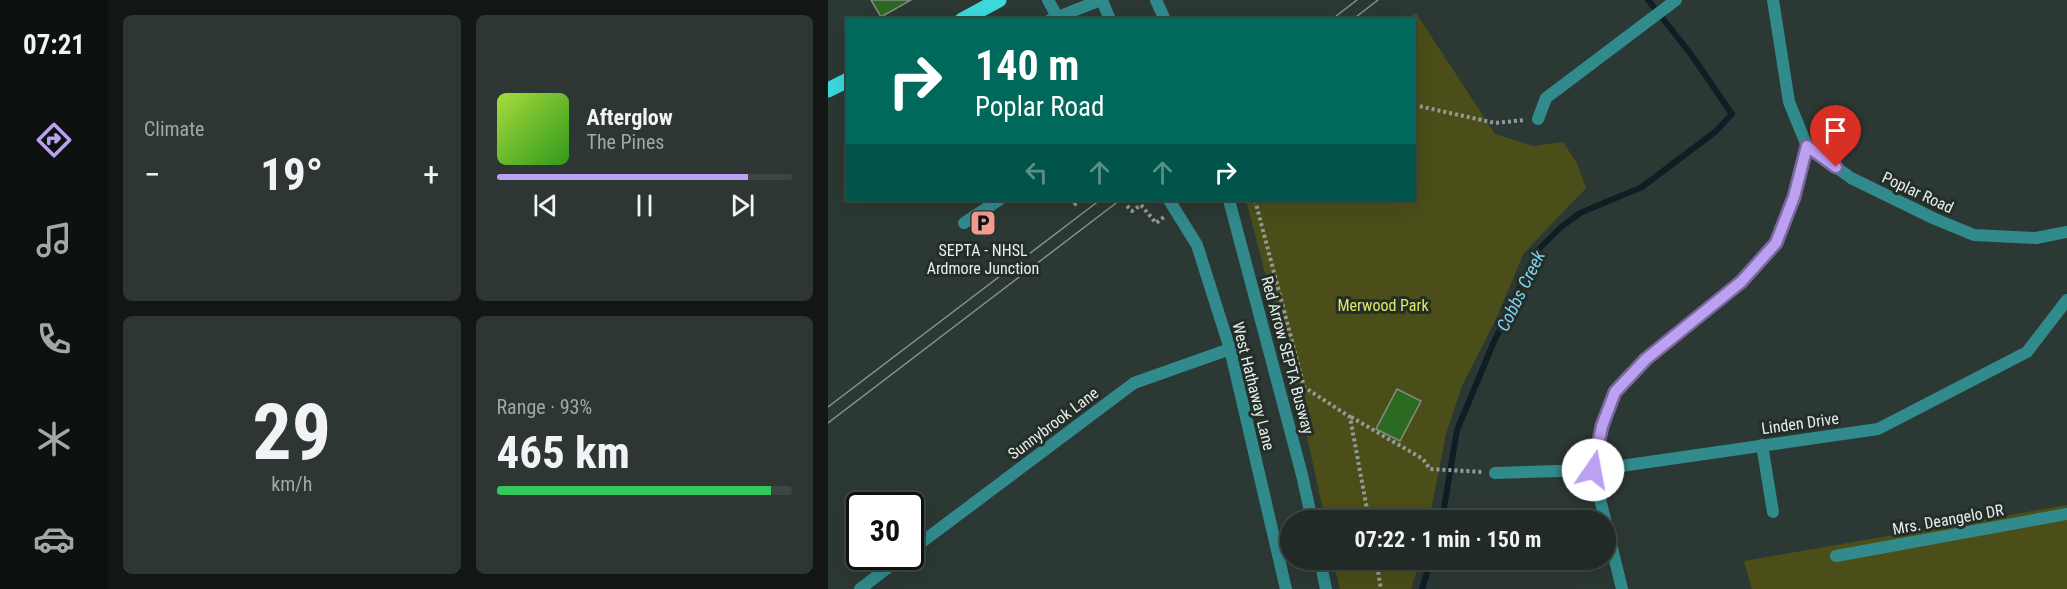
<!DOCTYPE html>
<html lang="en">
<head>
<meta charset="utf-8">
<style>
  body { margin:0; font-family:"Roboto Condensed",sans-serif; background:#2d3632; color:#f1f3f6; height:100vh; display:flex; flex-direction:column; font-size:22px; white-space:nowrap }
  * { box-sizing:border-box; margin:0 }
  p { font-size:20px; color:#a2a7a7 }
  .icon { flex:none; width:33px; height:33px; fill:none; stroke:currentColor; stroke-width:2; stroke-linecap:round; stroke-linejoin:round }
  .map { position:relative; flex:1; overflow:hidden }
  .side { display:flex; flex-direction:column; gap:15px; padding:15px; background:#121715; width:720px }
  .side>* { flex:none }
  .guide { position:absolute; left:18px; top:18px; width:570px; height:183px; border-radius:0px; box-shadow:0 6px 24px #0002,0 0 0 2px #3e4643; background:#00695c; color:#fff; overflow:hidden }
  .speed { position:absolute; left:18px; top:492px; display:flex; gap:12px; font-size:30px; font-weight:700; text-align:center }
  .speed>* { display:grid; place-content:center; width:78px; height:78px; border-radius:50%; background:#212a26; box-shadow:0 6px 24px #0002,0 0 0 2px #3e4643; line-height:1 }
  .speed .limit { border:3px solid #111; border-radius:9px; background:#fff; color:#111 }
  .pin { position:absolute; display:grid; place-items:center; width:51px; height:51px; color:#fff; margin:-62px -26px; border-radius:50% 50% 50% 0; rotate:-45deg; box-shadow:0 0 6px #0007 }
  .pin .icon { rotate:45deg }
  .me { position:absolute; width:66px; margin:-33px; rotate:12deg; stroke-linejoin:round; filter:drop-shadow(0 0 4px #0008) }
  .turn { display:flex; align-items:center; gap:21px; height:126px; padding:0 30px; font-size:27px }
  .turn .icon { width:78px; height:78px; stroke-width:2.5 }
  .turn b { display:block; font-size:42px; line-height:51px }
  .lanes { display:flex; align-items:center; height:57px; padding:0 30px; background:#0003; justify-content:center; gap:30px; direction:ltr }
  .lanes .off { opacity:.35 }
  .big { font-size:45px; font-weight:700; line-height:1.1 }
  .side .tile { flex:1; display:flex; flex-direction:column; justify-content:center; gap:9px; min-width:0; padding:0 21px; border-radius:9px; background:#2d3632 }
  .side .dial { align-items:center; gap:0 }
  .dial b { font-size:78px; line-height:1 }
  .song { display:flex; align-items:center; gap:18px }
  .cover { width:72px; height:72px; border-radius:9px; background:linear-gradient(135deg,hsl(80 70% 55%),hsl(110 70% 35%)) }
  .played { height:6px; border-radius:3px; background:linear-gradient(90deg,#bca0f2 85%,#3e4643 85%) }
  .keys { display:flex; justify-content:space-around; direction:ltr }
  .heat { display:flex; justify-content:space-between; align-items:center; font-size:33px; direction:ltr }
  .charge { height:9px; border-radius:4px; background:linear-gradient(90deg,#34c759 93%,#3e4643 0) }
  .side .tiles { flex:1; display:grid; gap:15px; grid-template-columns:repeat(2,1fr) }
  .trip { position:absolute; left:452px; top:510px; width:336px; height:60px; border-radius:30px; background:#212a26; box-shadow:0 6px 24px #0002,0 0 0 2px #3e4643; font-weight:700; line-height:60px; text-align:center }
  main { display:flex; flex:1; min-height:0 }
  .tab-bar { display:flex; flex-direction:column; width:108px; justify-content:space-around; align-items:center; background:#0d110f; color:#a2a7a7 }
  .tab-bar .icon { width:42px; height:42px }
  .tab-bar .active { color:#bca0f2 }
  .tab-bar b { font-size:27px; color:#f1f3f6 }
  .map>svg:first-child { display:block }
  .green { fill:#4b4e18 }
  .lines { fill:none; stroke-linecap:round; stroke-linejoin:round }
  .stream { stroke:#0e1e24; stroke-width:6 }
  .building { fill:#2b6a20; stroke:#848c82; stroke-width:1.5 }
  .path { stroke:#929b97; stroke-width:4; stroke-dasharray:3 3; stroke-linecap:butt }
  .service { stroke:#318b8d; stroke-width:12 }
  .minor { stroke:#318b8d; stroke-width:12 }
  .primary { stroke:#3cdade; stroke-width:15 }
  .tram { stroke:#87918c; stroke-width:1.5 }
  .route-casing { stroke:#7a689d; stroke-width:15 }
  .route { stroke:#bca0f2; stroke-width:10 }
  .labels { text-anchor:middle; stroke-width:6; stroke-linejoin:round; paint-order:stroke }
  .street-label { font-size:16px; fill:#e7eeeb; stroke:#232e29 }
  .poi-label { font-size:16px; fill:#e7eeeb; stroke:#232e29 }
  .park-label { font-size:16px; fill:#dee662; stroke:#232e29 }
  .water-label { font-size:18px; font-style:italic; fill:#80d2f4; stroke:#232e29 }
</style>
</head>
<body>
<main>
<nav class="tab-bar">
<b>07:21</b>
<svg class="icon active" aria-label="directions" viewBox="0 0 24 24"><path d="M12 3l9 9-9 9-9-9zM9 14v-3h6M13 9l2 2-2 2"/></svg>
<svg class="icon" aria-label="music" viewBox="0 0 24 24"><path d="M9 18V5l10-2v13"/><circle cx="6" cy="18" r="3"/><circle cx="16" cy="16" r="3"/></svg>
<svg class="icon" aria-label="phone" viewBox="0 0 24 24"><path d="M5 4h4l2 5-3 2q2 4 5 5l2-3 5 2v4C11 20 4 13 5 4z"/></svg>
<svg class="icon" aria-label="climate" viewBox="0 0 24 24"><path d="M12 3v18M4 7l16 10M4 17L20 7"/></svg>
<svg class="icon" aria-label="car" viewBox="0 0 24 24"><path d="M5 17H2v-5l4-1 3-4h7l3 4 3 1v5h-3M9 17h6M6 11h13"/><circle cx="7" cy="17" r="2"/><circle cx="17" cy="17" r="2"/></svg>
</nav>
<section class="side">
<div class="tiles">
<div class="tile"><p>Climate</p>
<div class="heat"><a>−</a><b class="big">19°</b><a>+</a></div>
</div>
<div class="tile">
<div class="song"><i class="cover"></i><div><b>Afterglow</b><p>The Pines</p></div></div>
<div class="played"></div>
<div class="keys"><svg class="icon" aria-label="previous" viewBox="0 0 24 24"><path d="M18 5L8 12l10 7zM5 5v14"/></svg><svg class="icon" aria-label="pause" viewBox="0 0 24 24"><path d="M8 5v14M16 5v14"/></svg><svg class="icon" aria-label="next" viewBox="0 0 24 24"><path d="M6 5l10 7-10 7zM19 5v14"/></svg></div>
</div>
<div class="tile dial"><b>29</b><p>km/h</p></div>
<div class="tile"><p>Range · 93%</p><b class="big">465 km</b><div class="charge"></div></div>
</div>
</section>
<div class="map">
<svg width="1239" height="589" viewBox="0 0 1239 589">
  <rect width="100%" height="100%" fill="#2c3833"/>
  <!-- green -->
  <g class="green">
    <path d="M588 13 667 134 705 146 735 142 749 163 758 188 696 253 668 319 634 386 618 434 601 520H497L477 427 418 200H586V20L578 19Z"/>
    <path d="M1239 505V589H924L916 561Z"/>
    <path d="M505 560H592L583 589H512Z"/>
  </g>
  <g class="lines">
    <!-- stream -->
    <g class="stream">
      <path d="M614 520 629 430 665 344 709 251 733 227 752 213 814 187 887 132 904 114 862 53 820 0"/>
      <path d="M594 589 603 560"/>
    </g>
  </g>
  <!-- building -->
  <g class="building">
    <path d="M43 0H83L53 17Z"/>
    <path d="M569 389 593 401 572 441 548 429Z"/>
  </g>
  <g class="lines">
    <!-- path -->
    <g class="path">
      <path d="M586 105 667 123 697 120"/>
      <path d="M427 200 476 387 522 417 541 520"/>
      <path d="M246 205 252 200"/>
      <path d="M299 206 304 211 313 205 328 223 336 217"/>
      <path d="M523 417 595 459 602 469 655 472"/>
      <path d="M548 560 553 589"/>
    </g>
    <!-- service -->
    <g class="service">
      <path d="M274 0 282 20"/>
      <path d="M328 0 337 20"/>
      <path d="M222 20 273 0"/>
      <path d="M401 200 474 475 484 520"/>
      <path d="M136 223 171 200"/>
      <path d="M934 445 945 512"/>
      <path d="M1008 556 1239 514"/>
      <path d="M492 560 498 589"/>
    </g>
    <!-- minor -->
    <g class="minor">
      <path d="M220 0 231 20"/>
      <path d="M945 0 961 102 979 146 1023 178 1107 219 1146 235 1208 238 1239 232"/>
      <path d="M710 119 718 98 848 0"/>
      <path d="M341 200 369 245 402 349 458 589"/>
      <path d="M667 473 765 470 1050 429 1199 352 1239 300"/>
      <path d="M82 551 306 383 402 349"/>
      <path d="M32 589 75 556"/>
      <path d="M794 589 765 470 774 426 787 392 818 359 913 282 948 243 966 197 979 146"/>
    </g>
    <!-- primary -->
    <g class="primary">
      <path d="M134 20 171 0"/>
      <path d="M0 90 20 80"/>
    </g>
    <!-- tram -->
    <g class="tram">
      <path d="M503 20 529 0"/>
      <path d="M524 20 550 0"/>
      <path d="M0 407 272 200"/>
      <path d="M0 423 292 200"/>
    </g>
  </g>
  <g class="lines">
    <!-- route casing -->
    <g class="route-casing">
      <path id="route" d="M765 470 774 426 787 392 818 359 913 282 948 243 966 197 979 146 1008 167"/>
    </g>
    <!-- route -->
    <use href="#route" class="route"/>
  </g>
  <!-- icons -->
  <defs>
    <g id="parking-square" transform="scale(1.35)"><rect x="-9" y="-9" width="18" height="18" rx="4" fill="#f59c91" stroke="#232e29"/><path d="M-3.5-5.5H1a3.5 3.5 0 0 1 0 7H-1V5.5H-3.5ZM-1-3.4V-.6H.8a1.4 1.4 0 0 0 0-2.8Z" fill="#111"/></g>
  </defs>
  <g fill-rule="evenodd">
    <use href="#parking-square" x="155" y="223"/>
  </g>
  <g class="labels">
    <!-- street labels -->
    <g class="street-label">
      <text transform="translate(1090 192) rotate(25)" y="6">Poplar Road</text>
      <text transform="translate(460 355) rotate(75)" y="6">Red Arrow SEPTA Busway</text>
      <text transform="translate(426 386) rotate(76)" y="6">West Hathaway Lane</text>
      <text transform="translate(225 423) rotate(-37)" y="6">Sunnybrook Lane</text>
      <text transform="translate(972 423) rotate(-8)" y="6">Linden Drive</text>
      <text transform="translate(1120 519) rotate(-10)" y="6">Mrs. Deangelo DR</text>
    </g>
    <!-- poi labels -->
    <g class="poi-label">
      <text x="155" y="256">SEPTA - NHSL<tspan x="155" dy="18">Ardmore Junction</tspan></text>
    </g>
    <!-- park labels -->
    <g class="park-label">
      <text x="555" y="311">Merwood Park</text>
    </g>
    <!-- water labels -->
    <g class="water-label">
      <text transform="translate(693 291) rotate(-64)" y="6">Cobbs Creek</text>
    </g>
  </g>
</svg>
<div class="speed"><div class="limit">30</div></div>
<div class="pin" style="left:1008px;top:167px;background:#d93025"><svg class="icon" aria-label="arrive" viewBox="0 0 24 24"><path d="M6 21V4h12l-3 4 3 4H6"/></svg></div>
<svg class="me" style="left:765px;top:470px" viewBox="-20 -20 40 40"><circle r="19" fill="#fff"/><path d="M0-13L10 11 0 6-10 11z" fill="#bca0f2"/></svg>
<div class="trip">07:22 · 1 min · 150 m</div>
<div class="guide">
<div class="turn"><svg class="icon" aria-label="right" viewBox="0 0 24 24"><path d="M7 20v-9h11M14 6l5 5-5 5"/></svg><div><b>140 m</b>Poplar Road</div></div>
<div class="lanes"><svg class="icon off" aria-label="left" viewBox="0 0 24 24"><path d="M17 20v-9H6M10 6l-5 5 5 5"/></svg><svg class="icon off" aria-label="ahead" viewBox="0 0 24 24"><path d="M12 20V5M6 11l6-6 6 6"/></svg><svg class="icon off" aria-label="ahead" viewBox="0 0 24 24"><path d="M12 20V5M6 11l6-6 6 6"/></svg><svg class="icon" aria-label="right" viewBox="0 0 24 24"><path d="M7 20v-9h11M14 6l5 5-5 5"/></svg></div>
</div>
</div>
</main>
</body>
</html>
